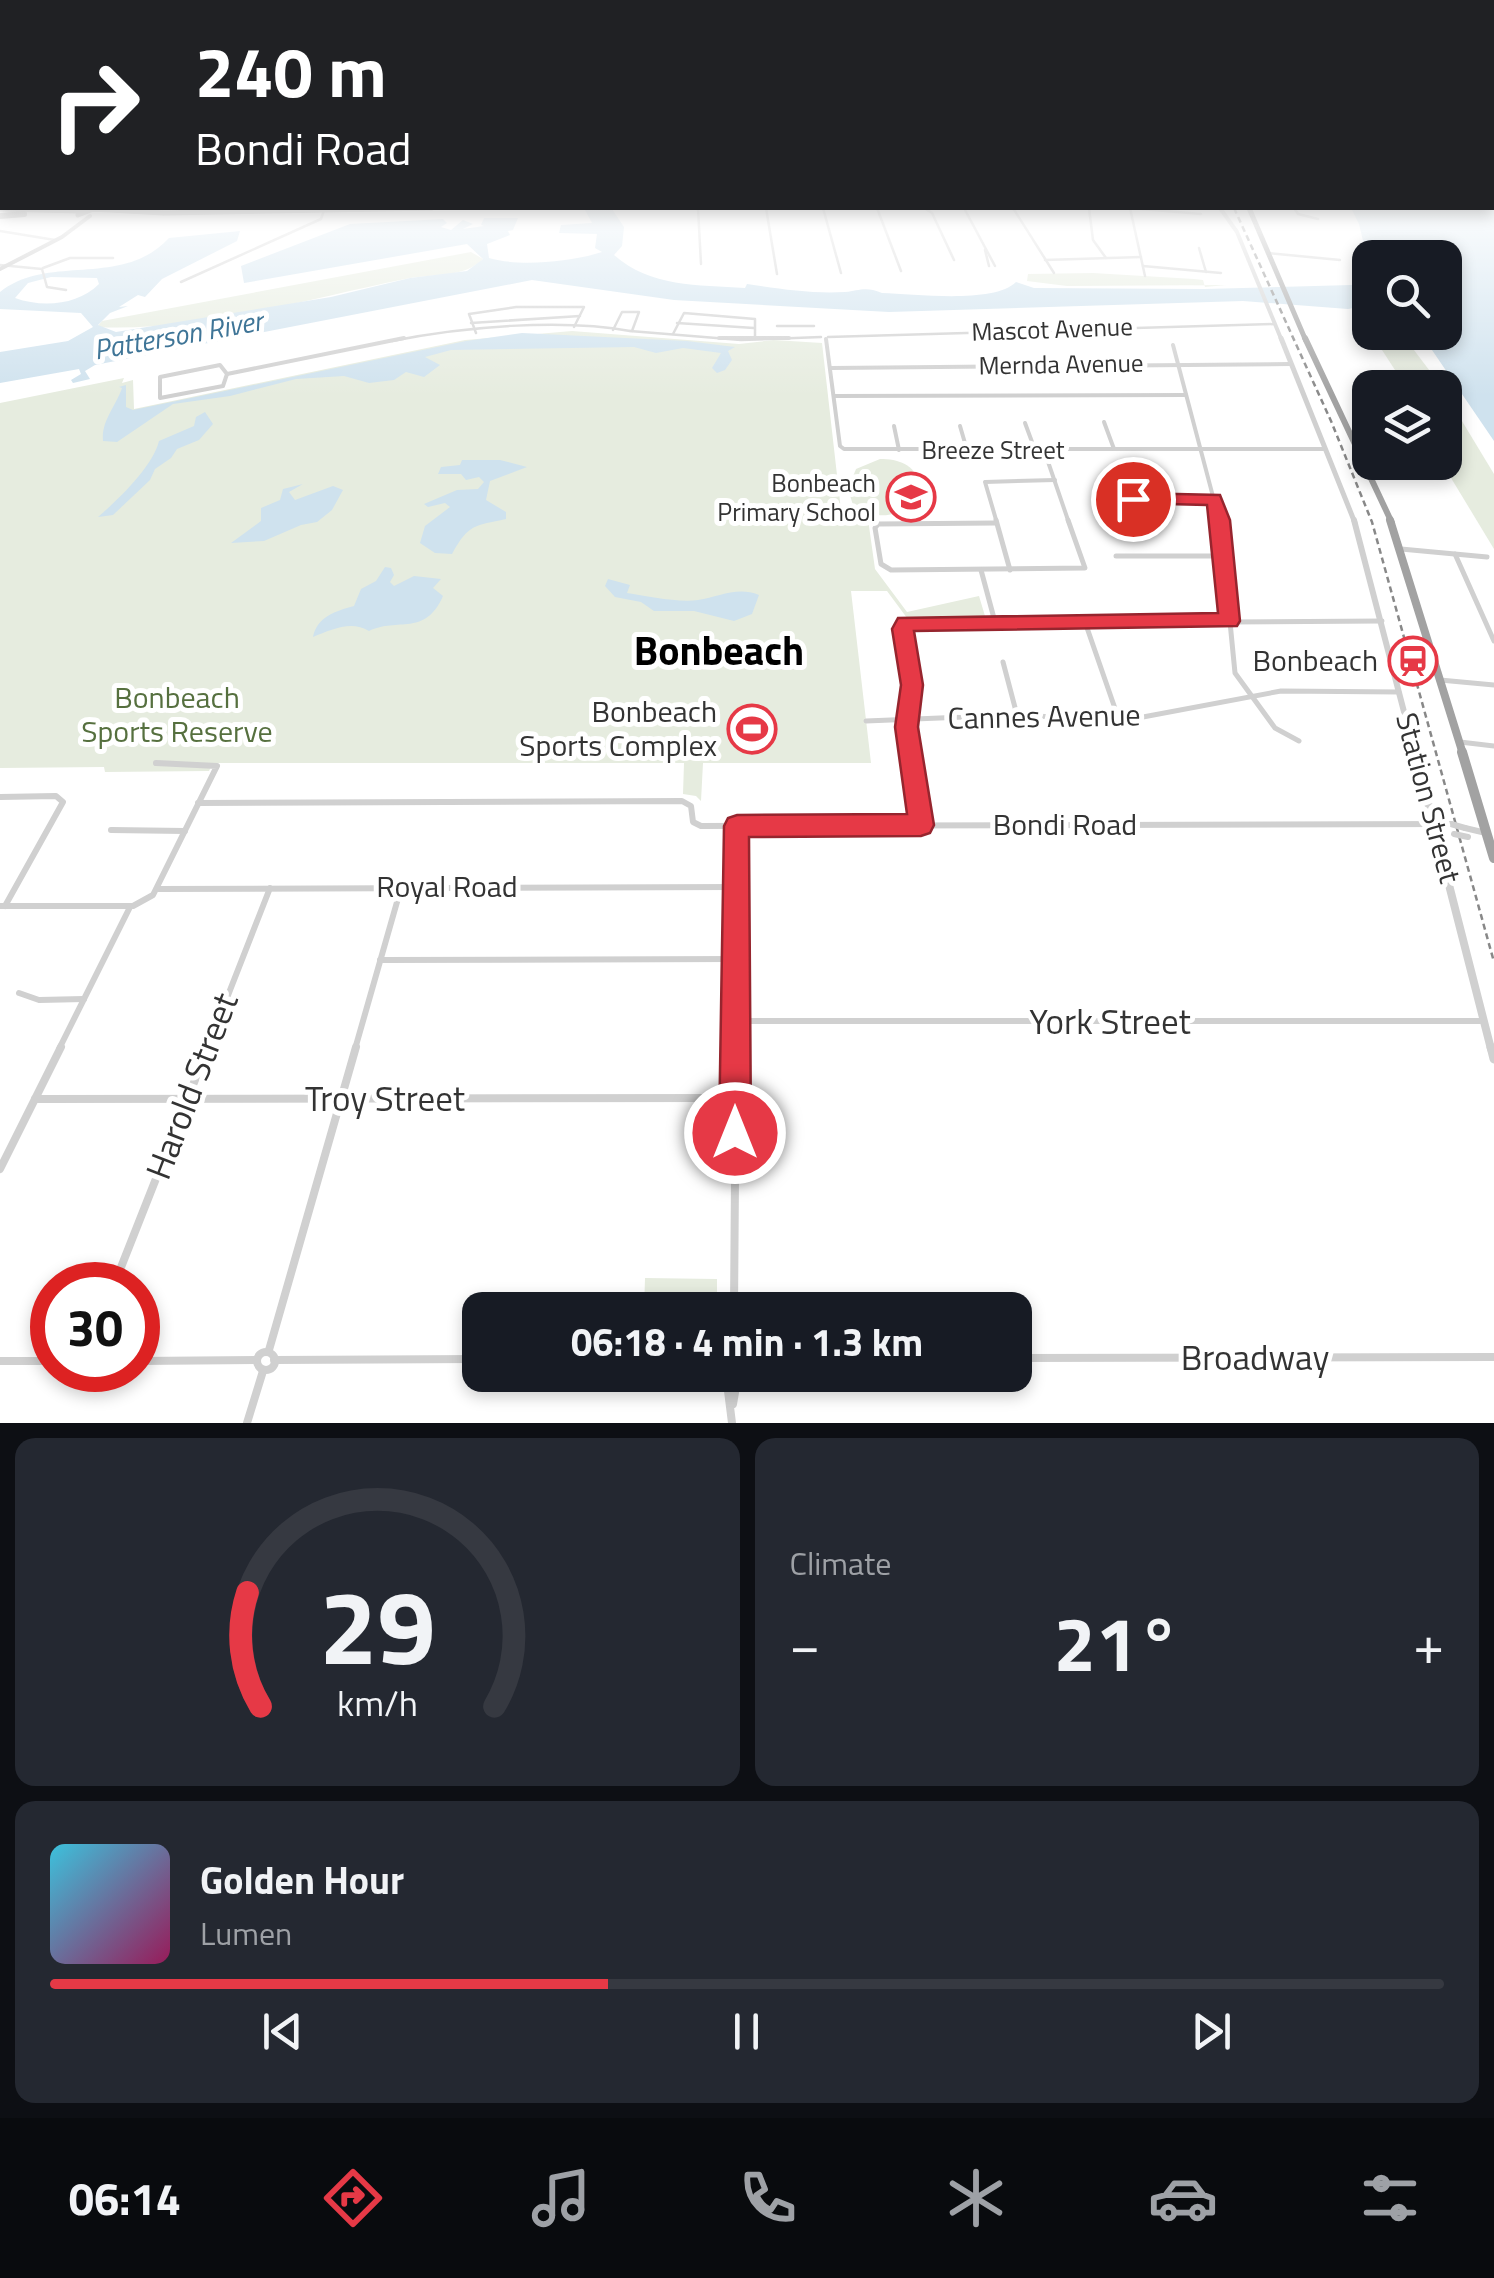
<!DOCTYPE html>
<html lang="en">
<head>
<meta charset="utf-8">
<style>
  body { margin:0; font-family:"Titillium Web",sans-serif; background:#242831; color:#f1f3f6; height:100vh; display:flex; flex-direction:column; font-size:38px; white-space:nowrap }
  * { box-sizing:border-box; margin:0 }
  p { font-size:32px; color:#9ea1a6 }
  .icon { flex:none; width:55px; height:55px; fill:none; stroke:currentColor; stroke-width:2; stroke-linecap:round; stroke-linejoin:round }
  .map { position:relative; height:1423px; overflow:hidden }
  .side { display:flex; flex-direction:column; gap:15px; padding:15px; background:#0d0f14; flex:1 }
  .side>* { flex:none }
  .top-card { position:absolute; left:0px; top:0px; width:1495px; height:210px; box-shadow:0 5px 15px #0003; background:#202124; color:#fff; overflow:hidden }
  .buttons { position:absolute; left:1352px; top:240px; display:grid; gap:20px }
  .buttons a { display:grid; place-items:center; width:110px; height:110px; border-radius:20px; background:#171b24; box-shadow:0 5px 15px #0003; font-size:50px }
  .speed { position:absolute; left:30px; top:1262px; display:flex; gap:20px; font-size:50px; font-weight:700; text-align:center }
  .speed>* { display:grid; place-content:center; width:130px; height:130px; border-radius:50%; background:#171b24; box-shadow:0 5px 15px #0003; line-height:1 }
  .speed .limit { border:15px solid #d22; background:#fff; color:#111 }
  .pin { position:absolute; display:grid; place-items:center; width:85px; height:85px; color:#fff; margin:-42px; border:5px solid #fff; border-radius:50%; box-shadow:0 2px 10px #0007 }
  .me { position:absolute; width:110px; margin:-55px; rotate:0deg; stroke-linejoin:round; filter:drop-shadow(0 0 8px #0008) }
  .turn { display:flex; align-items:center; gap:35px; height:210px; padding:0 30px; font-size:45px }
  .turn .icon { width:130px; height:130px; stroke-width:2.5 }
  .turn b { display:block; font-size:70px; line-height:85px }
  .big { font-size:75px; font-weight:700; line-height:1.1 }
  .side .tile { flex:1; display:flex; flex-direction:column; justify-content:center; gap:15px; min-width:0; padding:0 35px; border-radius:20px; background:#242831 }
  .side .dial { align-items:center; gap:0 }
  .dial svg { height:260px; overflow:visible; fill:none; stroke:#363941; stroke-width:7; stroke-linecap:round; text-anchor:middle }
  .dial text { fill:#f1f3f6; stroke:none }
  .song { display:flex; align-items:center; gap:30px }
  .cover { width:120px; height:120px; border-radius:15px; background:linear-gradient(135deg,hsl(190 70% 55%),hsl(330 70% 35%)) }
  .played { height:10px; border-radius:5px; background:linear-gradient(90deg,#e63946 40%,#363941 40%) }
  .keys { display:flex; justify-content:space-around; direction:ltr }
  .heat { display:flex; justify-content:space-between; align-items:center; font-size:55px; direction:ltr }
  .side .tiles { flex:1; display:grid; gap:15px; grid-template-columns:1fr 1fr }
  .tile:last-child { grid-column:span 2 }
  .trip { position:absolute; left:462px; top:1292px; width:570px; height:100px; border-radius:20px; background:#171b24; box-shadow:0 5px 15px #0003; font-weight:700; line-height:100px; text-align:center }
  .tabs { display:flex; height:160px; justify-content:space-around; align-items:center; background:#090b0e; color:#9ea1a6 }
  .tabs .icon { width:70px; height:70px }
  .tabs .on { color:#e63946 }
  .tabs b { font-size:45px; color:#f1f3f6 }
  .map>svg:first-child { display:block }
  .green { fill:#e6ecdf }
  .water { fill:#cfe2ee; fill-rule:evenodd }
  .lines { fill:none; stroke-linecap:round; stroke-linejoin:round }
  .minor-far4 { stroke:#d0d0d0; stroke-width:2.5 }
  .minor-far3 { stroke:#d0d0d0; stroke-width:4 }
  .minor-far2 { stroke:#d0d0d0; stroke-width:5 }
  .minor-far1 { stroke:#d0d0d0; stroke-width:6 }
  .minor { stroke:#d0d0d0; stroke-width:8 }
  .tertiary-far4 { stroke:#d0d0d0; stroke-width:4 }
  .tertiary-far3 { stroke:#d0d0d0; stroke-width:5 }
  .tertiary-far2 { stroke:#d0d0d0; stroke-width:6 }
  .tertiary-far1 { stroke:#d0d0d0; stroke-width:8 }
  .tertiary { stroke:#d0d0d0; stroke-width:9 }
  .secondary { stroke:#bdbdbd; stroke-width:4 }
  .primary { stroke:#ababab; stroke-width:5 }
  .trunk-far3 { stroke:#a2a2a2; stroke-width:5 }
  .trunk-far2 { stroke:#a2a2a2; stroke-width:6 }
  .trunk-far1 { stroke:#a2a2a2; stroke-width:8 }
  .trunk { stroke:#a2a2a2; stroke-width:10 }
  .motorway { stroke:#9a9a9a; stroke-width:6 }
  .rail { stroke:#888; stroke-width:2.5; stroke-dasharray:6 4; stroke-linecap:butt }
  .minor-bridge { stroke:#d0d0d0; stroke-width:6 }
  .route { fill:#e63946; stroke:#96252e; stroke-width:2.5 }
  .labels { text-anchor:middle; stroke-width:10; stroke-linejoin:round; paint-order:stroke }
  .far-street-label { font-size:25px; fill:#333; stroke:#fff }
  .far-poi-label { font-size:25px; fill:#333; stroke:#fff; text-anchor:end }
  .far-water-label { font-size:28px; font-style:italic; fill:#3f7597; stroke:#fff }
  .poi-label { font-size:30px; fill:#333; stroke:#fff; text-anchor:end }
  .park-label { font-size:30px; fill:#56703f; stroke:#fff }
  .street-label { font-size:30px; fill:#333; stroke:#fff }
  .near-street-label { font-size:35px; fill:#333; stroke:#fff }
  .district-label { font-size:40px; font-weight:bold; fill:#000; stroke:#fff }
</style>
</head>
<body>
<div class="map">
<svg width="1494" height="1423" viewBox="0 0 1494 1423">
  <rect width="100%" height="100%" fill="#fff"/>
  <!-- green -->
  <g class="green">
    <path d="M471 252 483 259C463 279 432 273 405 279 307 299 197 332 97 327L102 321Z"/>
    <path d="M1093 273 1194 279 1203 280 1205 287 1226 285 1067 286 1027 281 1028 274Z"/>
    <path d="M572 331 739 344 774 340 822 343 842 519H868L875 569 907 612 979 596 985 616 907 618 887 591H851L871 763H703L701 801 696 796 683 794 684 763H213L209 771 105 772 104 767 0 768V403L124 378 122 383 133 380 134 409 465 340Z"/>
    <path d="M1371 333H1401L1442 387H1406Z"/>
    <path d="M1445 393 1494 474V549L1442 463Z"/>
    <path d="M880 459C898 459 915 464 919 484L910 506C889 520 873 517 853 505L848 489 856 469Z"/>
    <path d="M645 1278 717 1279V1310H644Z"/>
  </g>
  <!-- water -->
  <g class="water">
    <path d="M1494 196V441L1432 350 1414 333 1445 332V258H1370V270L1359 224 1351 208H1492Z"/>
    <path d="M605 208 612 209 624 227 622 246 614 255C650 287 698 285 745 288L747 284C779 289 813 294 845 292 859 291 865 286 882 293 916 294 994 304 1016 282L1034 288 1204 289 1351 285 1370 286V305L1348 309 1243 301 889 312 674 300 532 280 95 365 85 371 90 379 73 383 71 380 81 374 79 369 0 383V352L68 341 93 327 81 313 0 309V292C49 253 122 289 169 238L240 231 237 241 162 279 145 297 138 295 119 307 128 306 110 313 98 325 116 332 331 297 410 278 467 271 483 259 467 244 244 283 241 266 350 224 443 219 447 223 441 227 451 230 463 220 473 224 463 229 484 226 481 225 484 218H518L513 230 508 231 510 235 487 244 489 258C519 267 571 262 602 252L595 248 597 234 559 233 561 225 592 223 585 210ZM51 277 97 278 99 284C78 305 43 308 15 298L28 283Z"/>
    <path d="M522 333 687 341 735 347 728 351 732 360 725 370 717 373 712 368 721 353 683 348 656 353 634 347 451 350 425 357 440 365 424 377 406 372 394 380 369 383 344 376 296 379 230 396 173 404 117 442 103 441C101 421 116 406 122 388L119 387 126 385V407L133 410 466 341Z"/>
    <path d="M205 412 213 424 199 440 177 449 171 458 155 469 150 480 113 515 98 517C119 499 153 466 159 441L194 426 196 417Z"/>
    <path d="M462 460H500L527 467 490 481 486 500 506 512V519C475 526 469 523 452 554L435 553 420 543 425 526 450 507 445 503 428 507 424 504 457 490 478 489 484 482 479 477 466 480 461 474H438L441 467 460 465Z"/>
    <path d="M303 484 289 492 295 500 333 486 343 490 332 510 317 522 301 525 264 541 231 543 261 521V508L280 500 283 489Z"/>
    <path d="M385 567 391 568 394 575 390 582 394 586 414 576 441 579 433 588 443 596C425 637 398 617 369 631 351 620 331 630 313 637 317 617 335 611 354 606L361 589 376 581Z"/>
    <path d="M608 579 630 585 627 593C646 596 679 603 698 600 719 597 737 586 759 595L752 614 734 621 694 611H654L641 602 615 597 605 586Z"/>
  </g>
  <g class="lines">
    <!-- minor-far4 -->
    <g class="minor-far4">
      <path d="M698 208 701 264"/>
      <path d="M766 208 777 274"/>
      <path d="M823 208 841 273"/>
      <path d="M877 208 901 271"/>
      <path d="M924 208 932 213 954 260"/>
      <path d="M964 208 995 266"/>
      <path d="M1013 208 1054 273"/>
      <path d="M1089 208 1093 240 1106 258"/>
      <path d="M1130 208 1201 214"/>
      <path d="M1130 208 1145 276"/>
      <path d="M1294 208 1298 214 1318 219"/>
      <path d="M0 231 55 240"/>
      <path d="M1199 248 1206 272"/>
      <path d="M985 250 989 266"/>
      <path d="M1268 253 1340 260"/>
      <path d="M1045 260 1141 257"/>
      <path d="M0 265 42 269 47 287 66 290"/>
      <path d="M1143 266 1221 273"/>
      <path d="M43 268 70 258H113"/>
      <path d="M181 282 321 219 324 210"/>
      <path d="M471 323 580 316"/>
      <path d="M677 323 754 328"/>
      <path d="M777 326H814"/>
      <path d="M613 330 622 312H639L632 331"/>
      <path d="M630 331 741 340 821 337"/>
      <path d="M476 333 469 314 516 307H584L574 327"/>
      <path d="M673 334 684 313 755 319V339"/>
      <path d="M828 337 1275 324"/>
      <path d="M392 341C461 327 561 318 630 331"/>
    </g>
    <!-- minor-far3 -->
    <g class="minor-far3">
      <path d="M719 338H789"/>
      <path d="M826 339 840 446 844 449H1325"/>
      <path d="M1173 345 1220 523"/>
      <path d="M220 365 227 374 223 386 160 398V377Z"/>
      <path d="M831 368 1291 364"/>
      <path d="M227 374 404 338"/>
      <path d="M834 396 1186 395"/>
      <path d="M1104 422 1114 449"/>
      <path d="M1025 423 1035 450"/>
      <path d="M894 426 899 450"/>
      <path d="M960 426 967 450"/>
      <path d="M1044 450 1069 523"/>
      <path d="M1094 499H1214"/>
      <path d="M997 523 985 482 1055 480"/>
    </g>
    <!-- minor-far2 -->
    <g class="minor-far2">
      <path d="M996 520 1010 570"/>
      <path d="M1220 520 1235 673 1275 728 1299 741"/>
      <path d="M996 523 878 524 875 528 881 564 891 570 1085 568 1068 520"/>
      <path d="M1401 549 1487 557"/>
      <path d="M1455 554 1494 641"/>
      <path d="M1116 556H1223"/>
      <path d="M981 570 995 622"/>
      <path d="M1085 622 1119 720"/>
      <path d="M1003 662 1017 715"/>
      <path d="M1440 680 1494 685"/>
      <path d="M866 721 1013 715 1127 720 1281 691 1399 692"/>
      <path d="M1460 742 1494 746"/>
      <path d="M910 754 906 727 912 685 903 629 906 624 1382 621"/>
    </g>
    <!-- minor-far1 -->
    <g class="minor-far1">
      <path d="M910 752 921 825"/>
      <path d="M0 797 56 796 63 802 5 906"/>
      <path d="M198 803 682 801 691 806 693 822 701 826 1451 824"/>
      <path d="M1465 828 1486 833"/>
      <path d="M111 830 185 831"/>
      <path d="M157 889 736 887"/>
      <path d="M0 906H133L153 895 217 766 156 763"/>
      <path d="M380 960 736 959"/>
      <path d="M19 993 39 1000 84 999"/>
      <path d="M735 1021H1484"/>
      <path d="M59 1049 130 907"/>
      <path d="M207 1049 270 888"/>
      <path d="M355 1049 401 888"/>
      <path d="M736 1049 737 826"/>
    </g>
    <!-- minor -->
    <g class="minor">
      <path d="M35 1099 735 1098"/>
      <path d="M0 1169 61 1047"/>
      <path d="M114 1285 208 1047"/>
      <path d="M734 1310 736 1047"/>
      <path d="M269 1350 356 1047"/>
      <circle cx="266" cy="1361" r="9"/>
      <path d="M1015 1358 1494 1357"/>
      <path d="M274 1360 480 1359"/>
      <path d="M0 1361H52"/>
      <path d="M138 1361 257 1360"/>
      <path d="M726 1375 732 1423"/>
      <path d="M733 1404 738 1375"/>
      <path d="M247 1423 263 1371"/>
    </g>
    <!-- tertiary-far4 -->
    <path class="tertiary-far4" d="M1220 208 1237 232 1282 341"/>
    <!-- tertiary-far3 -->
    <path class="tertiary-far3" d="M1281 338 1355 523"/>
    <!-- tertiary-far2 -->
    <path class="tertiary-far2" d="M1354 520 1415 754"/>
    <!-- tertiary-far1 -->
    <path class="tertiary-far1" d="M1415 752 1491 1049"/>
    <!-- tertiary -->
    <path class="tertiary" d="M1491 1047 1494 1059"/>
    <!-- secondary -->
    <path class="secondary" d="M0 269 62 237 90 216"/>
    <!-- primary -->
    <g class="primary">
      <path d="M0 209 82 211"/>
      <path d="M78 215 93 209 164 213 432 208"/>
    </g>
    <!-- trunk-far3 -->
    <path class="trunk-far3" d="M1249 208 1306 341"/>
    <!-- trunk-far2 -->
    <path class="trunk-far2" d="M1305 338 1392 523"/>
    <!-- trunk-far1 -->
    <path class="trunk-far1" d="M1390 520 1463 754"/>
    <!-- trunk -->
    <path class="trunk" d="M1462 752 1494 858"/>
    <!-- motorway -->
    <g class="motorway">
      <path d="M0 205 1 200"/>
      <path d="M0 216 24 214"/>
    </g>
    <!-- rail -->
    <path class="rail" d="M1234 208 1331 421 1372 522 1494 962"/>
    <!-- minor-bridge -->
    <g class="minor-bridge">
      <path d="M1451 824 1465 828"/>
      <path d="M1454 834 1468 837"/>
    </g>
  </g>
  <!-- sky -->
  <linearGradient id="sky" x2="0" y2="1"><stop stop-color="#9ec6ea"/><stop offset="0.49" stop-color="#fff"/><stop offset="1" stop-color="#fff" stop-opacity="0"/></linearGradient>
  <rect width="1494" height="396" fill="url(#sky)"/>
  <!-- route -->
  <path class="route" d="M1133 493 1220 495 1230 520 1240 621 1237 626 914 631 923 685 918 727 934 825 930 833 921 836 749 837 751 1133 746 1145 735 1149 723 1145 719 1133 724 826 728 818 737 815 907 814 895 727 901 685 892 629 898 618 1218 613 1207 505 1127 503 1124 499Z"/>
  <!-- icons -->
  <defs>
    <g id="school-ring" transform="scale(2.5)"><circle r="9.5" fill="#fff" stroke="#e63946" stroke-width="1.5"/><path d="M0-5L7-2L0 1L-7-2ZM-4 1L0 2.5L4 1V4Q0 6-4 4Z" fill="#e63946"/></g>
    <g id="station-ring" transform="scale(2.5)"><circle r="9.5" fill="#fff" stroke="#e63946" stroke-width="1.5"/><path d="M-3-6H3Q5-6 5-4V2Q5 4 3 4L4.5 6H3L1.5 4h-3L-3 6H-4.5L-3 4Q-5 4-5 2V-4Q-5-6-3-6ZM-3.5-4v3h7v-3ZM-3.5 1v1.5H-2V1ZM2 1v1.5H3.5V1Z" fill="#e63946"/></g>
    <g id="stadium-ring" transform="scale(2.5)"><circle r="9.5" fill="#fff" stroke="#e63946" stroke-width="1.5"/><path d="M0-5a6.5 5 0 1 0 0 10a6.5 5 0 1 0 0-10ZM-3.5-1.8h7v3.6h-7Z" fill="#e63946"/></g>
  </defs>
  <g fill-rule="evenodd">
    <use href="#school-ring" x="911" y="497"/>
    <use href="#station-ring" x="1413" y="661"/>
    <use href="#stadium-ring" x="752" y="729"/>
  </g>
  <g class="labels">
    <!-- far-street labels -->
    <g class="far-street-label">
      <text transform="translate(1052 329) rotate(-2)" y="9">Mascot Avenue</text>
      <text transform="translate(1061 364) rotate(-1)" y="9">Mernda Avenue</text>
      <text x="993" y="459">Breeze Street</text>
    </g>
    <!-- far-poi labels -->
    <g class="far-poi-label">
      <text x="876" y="492">Bonbeach<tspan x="876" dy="29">Primary School</tspan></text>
    </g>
    <!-- far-water labels -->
    <g class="far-water-label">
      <text transform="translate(178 335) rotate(-10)" y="10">Patterson River</text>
    </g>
    <!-- poi labels -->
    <g class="poi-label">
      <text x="1378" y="671">Bonbeach</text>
      <text x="717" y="722">Bonbeach<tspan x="717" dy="34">Sports Complex</tspan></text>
    </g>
    <!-- park labels -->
    <g class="park-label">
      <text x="177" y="708">Bonbeach<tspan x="177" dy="34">Sports Reserve</tspan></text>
    </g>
    <!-- street labels -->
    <g class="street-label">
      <text transform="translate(1044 717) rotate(-1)" y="10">Cannes Avenue</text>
      <text transform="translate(1428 798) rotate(75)" y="10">Station Street</text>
      <text x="1065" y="835">Bondi Road</text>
      <text x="447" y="897">Royal Road</text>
    </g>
    <!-- near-street labels -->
    <g class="near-street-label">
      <text x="1110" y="1034">York Street</text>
      <text transform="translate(192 1086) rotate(-69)" y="12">Harold Street</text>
      <text x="385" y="1111">Troy Street</text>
      <text x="1255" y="1370">Broadway</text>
    </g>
    <!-- district labels -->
    <g class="district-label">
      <text x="719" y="665">Bonbeach</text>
    </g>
  </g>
</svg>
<div class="buttons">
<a><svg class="icon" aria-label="search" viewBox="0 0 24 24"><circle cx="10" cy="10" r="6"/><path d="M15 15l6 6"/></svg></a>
<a><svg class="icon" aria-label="layers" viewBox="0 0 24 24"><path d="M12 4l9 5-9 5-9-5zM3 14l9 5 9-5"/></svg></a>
</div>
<div class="speed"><div class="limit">30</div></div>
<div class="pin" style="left:1133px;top:499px;background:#d93025"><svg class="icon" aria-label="arrive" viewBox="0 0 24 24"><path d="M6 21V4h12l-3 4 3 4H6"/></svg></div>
<svg class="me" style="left:735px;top:1133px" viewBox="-20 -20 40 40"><circle r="17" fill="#e63946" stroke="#fff" stroke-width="3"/><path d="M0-11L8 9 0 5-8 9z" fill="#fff"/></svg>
<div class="trip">06:18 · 4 min · 1.3 km</div>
<div class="top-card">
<div class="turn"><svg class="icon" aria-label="right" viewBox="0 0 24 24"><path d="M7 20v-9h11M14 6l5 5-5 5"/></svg><div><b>240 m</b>Bondi Road</div></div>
</div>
</div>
<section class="side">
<div class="tiles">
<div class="tile dial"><svg viewBox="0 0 100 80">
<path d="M14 69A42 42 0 1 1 86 69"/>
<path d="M14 69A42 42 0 0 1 10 34" stroke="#e63946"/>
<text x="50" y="56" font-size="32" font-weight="700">29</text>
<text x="50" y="72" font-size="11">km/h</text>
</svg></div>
<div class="tile"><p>Climate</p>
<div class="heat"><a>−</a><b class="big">21°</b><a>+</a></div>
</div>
<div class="tile">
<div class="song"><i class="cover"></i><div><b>Golden Hour</b><p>Lumen</p></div></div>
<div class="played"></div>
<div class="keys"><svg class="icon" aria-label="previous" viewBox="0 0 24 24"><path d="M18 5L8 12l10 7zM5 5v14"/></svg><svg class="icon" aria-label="pause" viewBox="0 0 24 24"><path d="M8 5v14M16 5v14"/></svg><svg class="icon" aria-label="next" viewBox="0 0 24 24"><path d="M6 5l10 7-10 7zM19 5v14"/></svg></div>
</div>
</div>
</section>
<nav class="tabs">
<b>06:14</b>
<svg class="icon on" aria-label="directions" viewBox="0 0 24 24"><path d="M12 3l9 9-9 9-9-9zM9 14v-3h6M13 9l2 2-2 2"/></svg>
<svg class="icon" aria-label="music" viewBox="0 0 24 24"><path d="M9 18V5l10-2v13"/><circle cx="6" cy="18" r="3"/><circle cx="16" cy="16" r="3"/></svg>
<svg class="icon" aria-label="phone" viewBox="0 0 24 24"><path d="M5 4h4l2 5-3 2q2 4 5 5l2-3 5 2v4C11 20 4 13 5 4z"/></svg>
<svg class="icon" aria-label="climate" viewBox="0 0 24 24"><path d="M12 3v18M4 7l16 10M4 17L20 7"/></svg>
<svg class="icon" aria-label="car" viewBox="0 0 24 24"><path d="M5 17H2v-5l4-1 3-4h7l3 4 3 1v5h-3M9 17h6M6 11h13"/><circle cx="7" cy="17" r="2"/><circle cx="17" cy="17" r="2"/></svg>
<svg class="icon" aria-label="filters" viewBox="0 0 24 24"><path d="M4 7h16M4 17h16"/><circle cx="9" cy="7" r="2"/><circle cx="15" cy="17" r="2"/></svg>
</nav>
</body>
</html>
